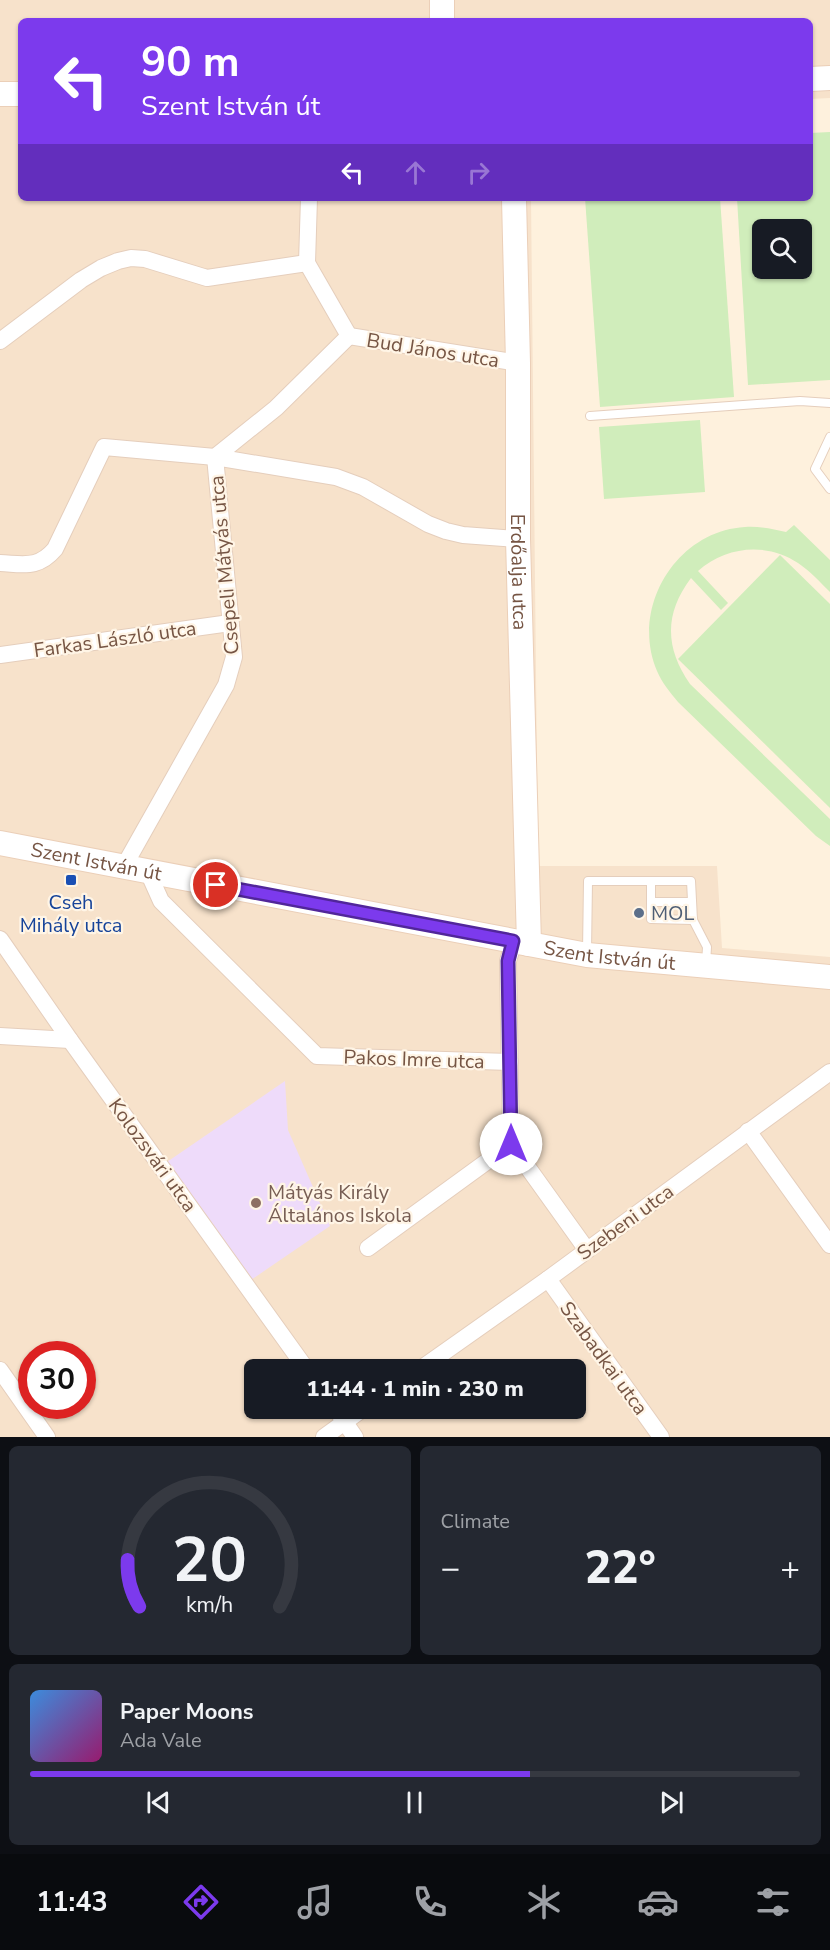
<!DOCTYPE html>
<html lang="en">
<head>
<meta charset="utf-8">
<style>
  body { margin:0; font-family:"Nunito Sans",sans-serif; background:#242831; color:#f1f3f6; height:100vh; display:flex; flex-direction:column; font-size:22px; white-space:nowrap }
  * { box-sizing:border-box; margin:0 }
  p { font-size:20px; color:#9ea1a6 }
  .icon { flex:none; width:33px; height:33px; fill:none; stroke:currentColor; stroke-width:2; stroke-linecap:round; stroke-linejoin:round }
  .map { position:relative; height:1437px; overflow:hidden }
  .side { display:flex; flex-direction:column; gap:9px; padding:9px; background:#0d0f14; flex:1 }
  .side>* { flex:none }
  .banner { position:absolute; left:18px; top:18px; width:795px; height:183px; border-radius:9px; box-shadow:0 2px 4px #0004; background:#7c3aed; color:#fff; overflow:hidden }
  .tools { position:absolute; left:752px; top:219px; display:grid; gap:12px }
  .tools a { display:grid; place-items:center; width:60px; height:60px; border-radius:9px; background:#171b24; box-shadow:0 2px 4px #0004; font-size:30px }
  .speed { position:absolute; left:18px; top:1341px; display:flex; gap:12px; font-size:30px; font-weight:700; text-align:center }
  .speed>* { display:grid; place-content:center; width:78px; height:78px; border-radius:50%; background:#171b24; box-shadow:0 2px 4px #0004; line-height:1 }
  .speed .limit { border:9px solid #d22; background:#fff; color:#111 }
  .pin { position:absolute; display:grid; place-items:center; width:51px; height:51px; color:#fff; margin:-26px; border:3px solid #fff; border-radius:50%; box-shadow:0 2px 6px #0007 }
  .me { position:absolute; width:66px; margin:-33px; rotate:0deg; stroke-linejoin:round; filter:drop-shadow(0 0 4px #0008) }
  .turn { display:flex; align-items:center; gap:21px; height:126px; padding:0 24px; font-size:27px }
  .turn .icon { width:78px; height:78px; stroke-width:2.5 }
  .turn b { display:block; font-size:42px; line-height:51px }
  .lanes { display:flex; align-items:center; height:57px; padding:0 24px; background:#0003; justify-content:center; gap:30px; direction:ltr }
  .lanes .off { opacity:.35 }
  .big { font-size:45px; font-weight:800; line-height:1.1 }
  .side .widget { flex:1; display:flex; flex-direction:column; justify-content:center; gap:9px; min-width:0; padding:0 21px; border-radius:9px; background:#242831 }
  .side .dial { align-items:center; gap:0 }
  .dial svg { height:156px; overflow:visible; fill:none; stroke:#363941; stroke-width:7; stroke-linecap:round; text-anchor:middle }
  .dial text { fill:#f1f3f6; stroke:none }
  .song { display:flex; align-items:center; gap:18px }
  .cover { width:72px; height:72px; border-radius:9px; background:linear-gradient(135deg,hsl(210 70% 55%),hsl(320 70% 35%)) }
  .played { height:6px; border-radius:3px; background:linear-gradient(90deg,#7c3aed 65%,#363941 65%) }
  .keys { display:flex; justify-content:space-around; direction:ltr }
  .heat { display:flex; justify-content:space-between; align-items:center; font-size:33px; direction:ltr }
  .side .tiles { flex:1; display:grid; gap:9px; grid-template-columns:1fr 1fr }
  .widget:last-child { grid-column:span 2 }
  .trip { position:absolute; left:244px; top:1359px; width:342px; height:60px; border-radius:9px; background:#171b24; box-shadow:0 2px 4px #0004; font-weight:800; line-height:60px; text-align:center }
  .menu { display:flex; height:96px; justify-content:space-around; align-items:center; background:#090b0e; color:#9ea1a6 }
  .menu .icon { width:42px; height:42px }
  .menu .active { color:#7c3aed }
  .menu b { font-size:27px; color:#f1f3f6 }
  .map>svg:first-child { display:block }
  .residential { fill:#f7e2cb; fill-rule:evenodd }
  .education { fill:#eedbfa }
  .green { fill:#d0edbb; fill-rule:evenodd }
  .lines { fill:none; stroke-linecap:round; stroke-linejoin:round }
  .lane-casing { stroke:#e5cebc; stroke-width:10 }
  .street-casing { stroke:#e5cebc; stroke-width:18 }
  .secondary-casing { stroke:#ebcfb8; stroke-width:26 }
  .lane { stroke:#fff; stroke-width:8 }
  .street { stroke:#fff; stroke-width:16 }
  .secondary { stroke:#fff; stroke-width:24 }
  .route-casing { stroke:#51269a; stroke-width:15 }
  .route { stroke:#7c3aed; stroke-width:10 }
  .transit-dot { fill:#1a4fb4; stroke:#fff5e6; stroke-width:2 }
  .service-dot { fill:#5c6f8a; stroke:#fff5e6; stroke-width:2 }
  .education-dot { fill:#8d6e63; stroke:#fff5e6; stroke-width:2 }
  .labels { text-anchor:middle; stroke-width:4.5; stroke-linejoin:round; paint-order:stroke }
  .street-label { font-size:20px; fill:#765544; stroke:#fff5e6 }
  .transit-label { font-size:20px; fill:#164399; stroke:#fff5e6 }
  .service-label { font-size:20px; fill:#4e5e75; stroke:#fff5e6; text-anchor:start }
  .education-label { font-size:20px; fill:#785e54; stroke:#fff5e6; text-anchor:start }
</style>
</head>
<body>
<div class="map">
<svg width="830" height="1437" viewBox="0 0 830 1437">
  <rect width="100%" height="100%" fill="#fef1dd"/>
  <!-- residential -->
  <path class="residential" d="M0 0H830V98L810 99V21H21V198H531L538 866H717L722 948 830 957V1437H0ZM32 1354H82V1406H32ZM255 1370H576V1408H255Z"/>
  <!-- education -->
  <path class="education" d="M285 1081 288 1130 330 1226 248 1282 164 1164Z"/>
  <!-- green -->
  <g class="green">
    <path d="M830 132V380L748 385 737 198H810V133ZM762 230H801V268H762Z"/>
    <path d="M585 198H720L734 397 600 407Z"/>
    <path d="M700 420 705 492 604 499 599 427Z"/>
    <path d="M794 525 830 560V592C820 582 810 571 798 563 767 542 726 546 698 571L728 603 721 610 691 578C664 614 665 648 690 684L830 819V846L816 836 678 702C670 692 662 683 657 671 630 608 676 531 745 527 759 526 773 529 786 532Z"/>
    <path d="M780 555 830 604V808L678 659Z"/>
  </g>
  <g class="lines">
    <!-- lane casing -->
    <g class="lane-casing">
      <g id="lane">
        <path d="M590 416 800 401 830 403"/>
        <path d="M830 437 815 469 830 489"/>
        <path d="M651 881V919L693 920"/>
        <path d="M651 902H692"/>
        <path d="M587 952 588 881H691L693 920 707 947 706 964"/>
      </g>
    </g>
    <!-- street casing -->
    <g class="street-casing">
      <g id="street">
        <path d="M309 198 307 263 349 336"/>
        <path d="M349 336 518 363"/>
        <path d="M0 341 81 280 101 268 118 261 131 258 145 259 207 278 307 263"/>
        <path d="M215 457 276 408 349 336"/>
        <path d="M0 563C24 564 38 569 55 549L104 447 215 457 336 477 363 487 428 524 446 531 463 535 518 539"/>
        <path d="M0 655 230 623"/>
        <path d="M123 868 226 685 234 657 215 457"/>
        <path d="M148 872 161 901 317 1056 510 1062"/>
        <path d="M0 939 70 1040 307 1370"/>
        <path d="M0 1036 70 1040"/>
        <path d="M748 1131 830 1245"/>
        <path d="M511 1144 587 1250"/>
        <path d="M368 1248 511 1144 508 961 514 941"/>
        <path d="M548 1279 661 1437"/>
        <path d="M0 1370 47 1437"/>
        <path d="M419 1370 548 1279 830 1072"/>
        <path d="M335 1408 355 1437"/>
        <path d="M324 1437 364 1408"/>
      </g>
    </g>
    <!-- secondary casing -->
    <g class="secondary-casing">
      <g id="secondary">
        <path d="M442 21V0"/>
        <path d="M810 79 830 78"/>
        <path d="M0 94H21"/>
        <path id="s1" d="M514 198 518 363V539L529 944"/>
        <path id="s2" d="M0 843 587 955 830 977"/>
      </g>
    </g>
    <!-- lane -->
    <use href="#lane" class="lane"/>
    <!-- street -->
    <use href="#street" class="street"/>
    <!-- secondary -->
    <use href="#secondary" class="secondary"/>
  </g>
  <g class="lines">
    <!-- route casing -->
    <g class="route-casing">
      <path id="route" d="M216 885 513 941 508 961 511 1144"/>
    </g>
    <!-- route -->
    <use href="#route" class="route"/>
  </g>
  <!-- markers -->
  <rect class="transit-dot" x="65" y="874" width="12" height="12" rx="3"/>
  <circle class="service-dot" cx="639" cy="913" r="6"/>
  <circle class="education-dot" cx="256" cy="1203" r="6"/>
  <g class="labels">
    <!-- street labels -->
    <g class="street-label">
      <text transform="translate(433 350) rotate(9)" y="7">Bud János utca</text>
      <text transform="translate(224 565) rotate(-95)" y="7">Csepeli Mátyás utca</text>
      <text dy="7" stroke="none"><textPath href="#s1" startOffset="374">Erdőalja utca</textPath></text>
      <text transform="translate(115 639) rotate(-8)" y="7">Farkas László utca</text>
      <text dy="7" stroke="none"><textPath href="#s2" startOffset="98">Szent István út</textPath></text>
      <text dy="7" stroke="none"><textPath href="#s2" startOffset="620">Szent István út</textPath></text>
      <text transform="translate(414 1059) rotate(2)" y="7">Pakos Imre utca</text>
      <text transform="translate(153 1155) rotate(54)" y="7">Kolozsvári utca</text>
      <text transform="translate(625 1222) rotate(-36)" y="7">Szebeni utca</text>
      <text transform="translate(604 1358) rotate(54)" y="7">Szabadkai utca</text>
    </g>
    <!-- transit labels -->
    <g class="transit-label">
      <text x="71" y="909">Cseh<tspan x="71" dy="23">Mihály utca</tspan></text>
    </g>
    <!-- service labels -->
    <g class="service-label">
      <text x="651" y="920">MOL</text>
    </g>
    <!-- education labels -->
    <g class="education-label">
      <text x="268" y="1199">Mátyás Király<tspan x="268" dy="23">Általános Iskola</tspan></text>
    </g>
  </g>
</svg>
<div class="tools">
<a><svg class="icon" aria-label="search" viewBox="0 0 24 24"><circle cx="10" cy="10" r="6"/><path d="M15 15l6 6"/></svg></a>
</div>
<div class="speed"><div class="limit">30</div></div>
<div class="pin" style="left:216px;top:885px;background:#d93025"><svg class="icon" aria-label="arrive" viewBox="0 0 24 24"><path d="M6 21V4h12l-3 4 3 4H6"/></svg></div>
<svg class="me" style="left:511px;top:1144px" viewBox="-20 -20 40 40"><circle r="19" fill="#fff"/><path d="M0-13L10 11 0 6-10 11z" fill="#7c3aed"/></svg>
<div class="trip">11:44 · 1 min · 230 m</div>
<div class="banner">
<div class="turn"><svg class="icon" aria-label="left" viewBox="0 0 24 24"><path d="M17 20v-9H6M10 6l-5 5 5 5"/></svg><div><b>90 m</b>Szent István út</div></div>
<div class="lanes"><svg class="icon" aria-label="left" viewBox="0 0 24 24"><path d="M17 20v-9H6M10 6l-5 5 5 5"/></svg><svg class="icon off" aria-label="ahead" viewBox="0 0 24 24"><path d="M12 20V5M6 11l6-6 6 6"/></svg><svg class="icon off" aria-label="right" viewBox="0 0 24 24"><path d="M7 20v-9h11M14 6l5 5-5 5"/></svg></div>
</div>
</div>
<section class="side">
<div class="tiles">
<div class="widget dial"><svg viewBox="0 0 100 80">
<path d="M14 69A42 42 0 1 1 86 69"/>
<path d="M14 69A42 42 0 0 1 8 45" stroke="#7c3aed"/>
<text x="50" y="56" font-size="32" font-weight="700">20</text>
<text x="50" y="72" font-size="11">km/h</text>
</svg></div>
<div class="widget"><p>Climate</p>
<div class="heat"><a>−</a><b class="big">22°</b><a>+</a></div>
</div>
<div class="widget">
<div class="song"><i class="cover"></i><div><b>Paper Moons</b><p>Ada Vale</p></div></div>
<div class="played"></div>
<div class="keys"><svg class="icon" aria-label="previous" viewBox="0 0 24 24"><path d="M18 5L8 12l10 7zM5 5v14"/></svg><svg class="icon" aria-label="pause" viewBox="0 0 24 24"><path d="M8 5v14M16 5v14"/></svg><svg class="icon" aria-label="next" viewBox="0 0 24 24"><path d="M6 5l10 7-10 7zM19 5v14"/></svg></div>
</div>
</div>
</section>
<nav class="menu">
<b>11:43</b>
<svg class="icon active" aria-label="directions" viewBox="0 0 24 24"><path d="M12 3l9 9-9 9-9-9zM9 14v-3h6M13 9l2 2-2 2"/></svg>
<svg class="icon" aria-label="music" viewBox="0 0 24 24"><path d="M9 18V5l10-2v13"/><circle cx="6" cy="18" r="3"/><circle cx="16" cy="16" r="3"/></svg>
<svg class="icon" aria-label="phone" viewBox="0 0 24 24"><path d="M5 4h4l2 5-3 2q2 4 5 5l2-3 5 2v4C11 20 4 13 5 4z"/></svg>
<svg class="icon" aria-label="climate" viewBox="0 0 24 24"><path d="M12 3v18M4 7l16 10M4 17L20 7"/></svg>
<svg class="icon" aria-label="car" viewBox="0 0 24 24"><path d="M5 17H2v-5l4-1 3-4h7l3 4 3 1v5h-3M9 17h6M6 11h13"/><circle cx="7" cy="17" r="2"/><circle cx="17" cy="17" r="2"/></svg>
<svg class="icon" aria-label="filters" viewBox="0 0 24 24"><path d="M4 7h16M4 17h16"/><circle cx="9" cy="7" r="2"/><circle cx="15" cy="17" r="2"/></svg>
</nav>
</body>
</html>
